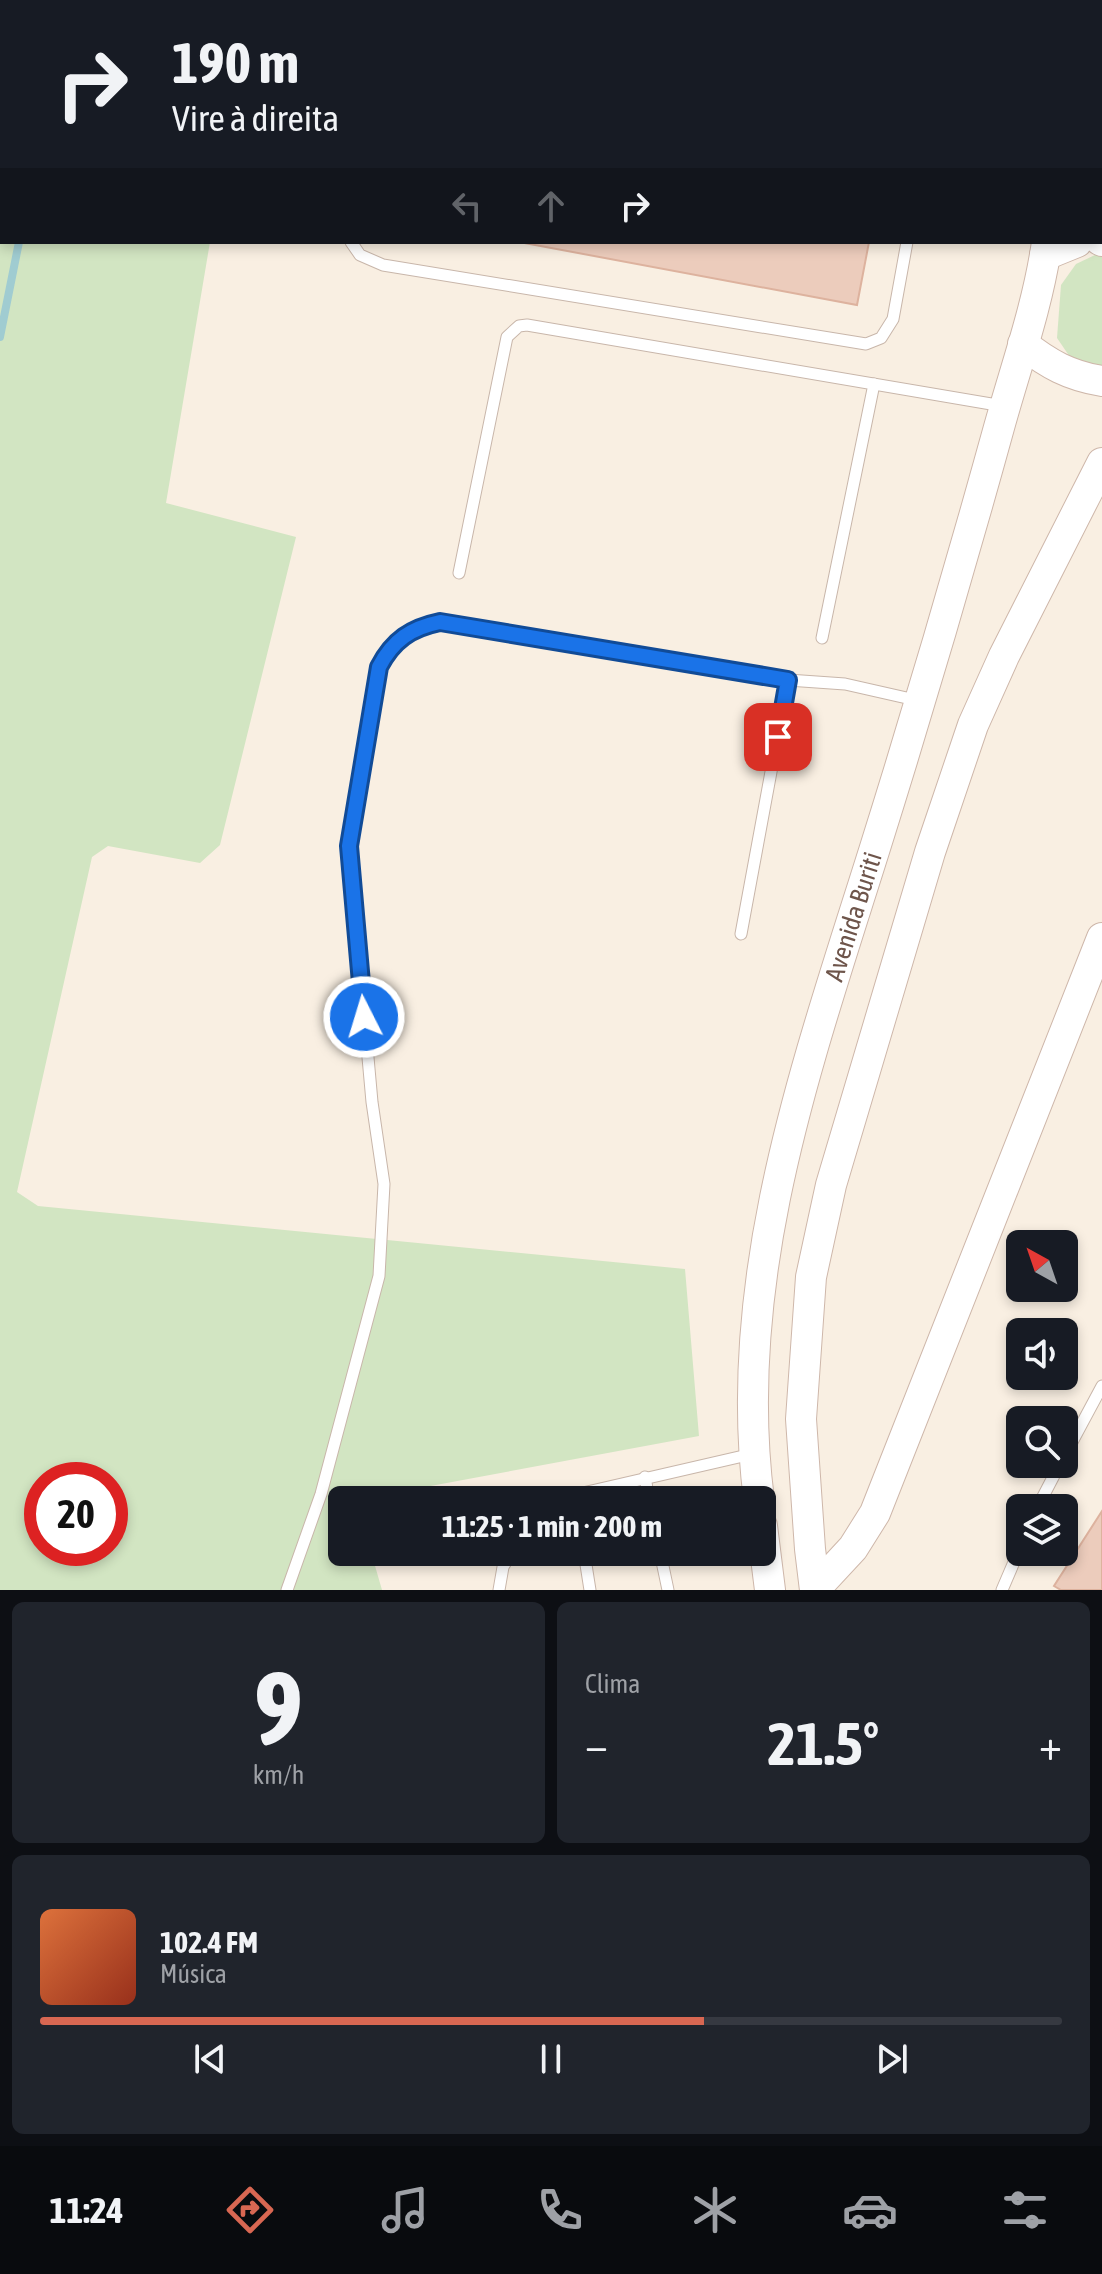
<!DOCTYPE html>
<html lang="pt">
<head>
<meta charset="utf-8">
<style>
  body { margin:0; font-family:"Asap Condensed",sans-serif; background:#20242c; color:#f1f3f6; height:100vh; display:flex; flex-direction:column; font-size:30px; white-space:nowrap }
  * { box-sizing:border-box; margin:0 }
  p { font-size:26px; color:#9ea1a6 }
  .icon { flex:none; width:44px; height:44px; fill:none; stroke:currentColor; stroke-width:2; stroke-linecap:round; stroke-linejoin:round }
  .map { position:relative; height:1590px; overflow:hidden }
  .side { display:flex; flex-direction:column; gap:12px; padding:12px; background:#0d0f14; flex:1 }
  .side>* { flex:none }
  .top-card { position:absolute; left:0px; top:0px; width:1102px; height:244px; box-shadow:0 4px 12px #0003; background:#171b24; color:#f1f3f6; overflow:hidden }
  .needle { width:52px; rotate:320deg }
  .buttons { position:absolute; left:1006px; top:1230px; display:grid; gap:16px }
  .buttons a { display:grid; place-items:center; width:72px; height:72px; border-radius:12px; background:#171b24; box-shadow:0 4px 12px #0003; font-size:40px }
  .speed { position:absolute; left:24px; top:1462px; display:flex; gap:16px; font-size:40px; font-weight:700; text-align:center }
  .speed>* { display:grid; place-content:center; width:104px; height:104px; border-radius:50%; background:#171b24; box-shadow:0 4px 12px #0003; line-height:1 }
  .speed .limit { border:12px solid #d22; background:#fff; color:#111 }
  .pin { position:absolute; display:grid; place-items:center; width:68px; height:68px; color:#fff; margin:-34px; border-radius:16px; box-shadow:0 4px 12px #0006 }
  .me { position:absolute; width:88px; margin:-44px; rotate:355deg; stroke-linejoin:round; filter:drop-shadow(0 0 6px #0008) }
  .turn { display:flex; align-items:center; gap:28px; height:168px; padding:0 40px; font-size:36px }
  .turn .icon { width:104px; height:104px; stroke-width:2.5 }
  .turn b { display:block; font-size:56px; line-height:68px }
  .lanes { display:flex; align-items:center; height:76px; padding:0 40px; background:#0003; justify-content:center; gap:40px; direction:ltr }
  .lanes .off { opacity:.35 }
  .big { font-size:60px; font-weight:700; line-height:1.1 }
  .side .card { flex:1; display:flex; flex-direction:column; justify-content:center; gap:12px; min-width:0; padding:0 28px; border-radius:12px; background:#20242c }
  .side .dial { align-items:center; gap:0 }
  .dial b { font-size:104px; line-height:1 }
  .song { display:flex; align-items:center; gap:24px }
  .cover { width:96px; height:96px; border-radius:12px; background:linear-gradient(135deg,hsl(20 70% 55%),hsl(10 70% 35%)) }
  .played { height:8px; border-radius:4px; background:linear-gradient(90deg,#d86752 65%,#363941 65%) }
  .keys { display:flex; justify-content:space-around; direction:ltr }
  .heat { display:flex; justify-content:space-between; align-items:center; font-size:44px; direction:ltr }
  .side .tiles { flex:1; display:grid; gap:12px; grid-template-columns:1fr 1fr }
  .card:last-child { grid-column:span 2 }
  .trip { position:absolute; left:328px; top:1486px; width:448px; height:80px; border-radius:12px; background:#171b24; box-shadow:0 4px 12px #0003; font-weight:700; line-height:80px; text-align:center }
  .tab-bar { display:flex; height:128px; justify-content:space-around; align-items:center; background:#090b0e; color:#9ea1a6 }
  .tab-bar .icon { width:56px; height:56px }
  .tab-bar .current { color:#d86752 }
  .tab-bar b { font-size:36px; color:#f1f3f6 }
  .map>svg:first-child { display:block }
  .green { fill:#d2e5c2; fill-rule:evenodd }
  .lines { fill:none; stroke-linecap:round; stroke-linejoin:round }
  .stream { stroke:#a0ccd1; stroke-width:8 }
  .building { fill:#ecccbc; stroke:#ddb29e; stroke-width:2 }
  .lane-casing { stroke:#c8b6aa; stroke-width:13 }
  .secondary-casing { stroke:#ceb7aa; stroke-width:32 }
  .lane { stroke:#fff; stroke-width:11 }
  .secondary { stroke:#fff; stroke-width:30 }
  .route-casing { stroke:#114b97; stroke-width:20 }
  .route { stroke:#1a73e8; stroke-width:14 }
  .labels { text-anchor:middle; stroke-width:8; stroke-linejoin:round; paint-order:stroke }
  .street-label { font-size:26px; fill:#6e554b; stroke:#fdf3e7 }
</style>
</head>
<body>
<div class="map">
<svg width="1102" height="1590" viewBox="0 0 1102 1590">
  <rect width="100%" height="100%" fill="#f9efe2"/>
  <!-- green -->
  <g class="green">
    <path d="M0 0H250L2 2V242H210L166 503 296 537 220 845 200 863 108 846 92 857 17 1192 38 1206 685 1269 699 1436 409 1490 400 1500H342V1552H371L382 1590H0ZM42 1480H110V1548H42Z"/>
    <path d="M1095 255H1102V365L1091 366 1070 357 1057 338 1061 285 1076 264Z"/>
  </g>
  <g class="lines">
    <!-- stream -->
    <g class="stream">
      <path d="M57 2 58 0"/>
      <path d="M0 337 19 242"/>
    </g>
  </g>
  <!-- building -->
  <g class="building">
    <path d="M519 242H869L857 305Z"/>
    <path d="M1102 1511V1590H1061L1054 1586Z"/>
  </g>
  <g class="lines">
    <!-- lane casing -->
    <g class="lane-casing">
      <g id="lane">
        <path d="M610 0 617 2"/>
        <path d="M813 0 818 2"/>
        <path d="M835 2 837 0"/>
        <path d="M351 242 360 255 383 265 866 344 881 338 893 319 907 242"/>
        <path d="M459 573 507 337 519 326 527 325 1003 406"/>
        <path d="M822 638 874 384"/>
        <path d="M741 934 788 680"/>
        <path d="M1064 1457 1102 1386"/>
        <path d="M645 1477 649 1500"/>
        <path d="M565 1500 574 1495 752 1454"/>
        <path d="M1037 1508 1060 1464"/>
        <path d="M584 1552 590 1590"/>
        <path d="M660 1552 668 1590"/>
        <path d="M287 1590 321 1494 379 1276 384 1184 372 1102 349 846 379 667C393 640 411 628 440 622L788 680 845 684 920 701"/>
        <path d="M499 1590 503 1567 512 1552"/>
        <path d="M1002 1590 1020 1548"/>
      </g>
    </g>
    <!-- secondary casing -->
    <g class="secondary-casing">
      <g id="secondary">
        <path d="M1082 2V0"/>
        <path d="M1100 240 1102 241"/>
        <path d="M1045 255 1077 242"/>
        <path d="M1023 344C1048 364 1070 376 1102 381"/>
        <path id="s1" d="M759 1500C730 1276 808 1061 874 851 918 711 959 572 998 431 1015 369 1038 306 1047 242"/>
        <path d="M762 1526 770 1590"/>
        <path d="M815 1589 853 1548 875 1513 1102 938"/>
        <path d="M815 1590 810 1549 801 1419 811 1277 831 1185 930 852 973 725 1004 656 1102 463"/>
      </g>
    </g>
    <!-- lane -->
    <use href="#lane" class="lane"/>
    <!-- secondary -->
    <use href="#secondary" class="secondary"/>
  </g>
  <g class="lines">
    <!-- route casing -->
    <g class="route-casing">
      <path id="route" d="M364 1017 349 846 379 667C393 640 411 628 440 622L788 680 778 737"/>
    </g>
    <!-- route -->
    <use href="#route" class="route"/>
  </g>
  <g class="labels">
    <!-- street labels -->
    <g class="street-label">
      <text dy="9" stroke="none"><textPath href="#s1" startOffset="596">Avenida Buriti</textPath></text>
    </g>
  </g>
</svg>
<div class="buttons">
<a><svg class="needle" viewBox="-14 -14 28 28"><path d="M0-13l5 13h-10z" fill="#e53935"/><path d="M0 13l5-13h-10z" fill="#9ea1a6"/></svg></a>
<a><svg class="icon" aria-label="sound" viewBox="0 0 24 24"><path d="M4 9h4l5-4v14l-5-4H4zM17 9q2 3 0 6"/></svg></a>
<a><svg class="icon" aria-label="search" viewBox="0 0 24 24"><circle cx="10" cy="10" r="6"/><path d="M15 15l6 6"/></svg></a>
<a><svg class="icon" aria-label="layers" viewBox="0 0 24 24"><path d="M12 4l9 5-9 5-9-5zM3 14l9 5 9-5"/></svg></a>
</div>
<div class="speed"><div class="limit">20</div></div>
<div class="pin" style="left:778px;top:737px;background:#d93025"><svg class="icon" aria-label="arrive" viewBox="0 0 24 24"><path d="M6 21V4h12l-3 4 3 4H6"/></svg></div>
<svg class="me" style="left:364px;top:1017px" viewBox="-20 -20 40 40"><circle r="17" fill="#1a73e8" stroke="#fff" stroke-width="3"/><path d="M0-11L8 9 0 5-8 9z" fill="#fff"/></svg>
<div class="trip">11:25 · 1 min · 200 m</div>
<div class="top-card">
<div class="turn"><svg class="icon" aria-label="right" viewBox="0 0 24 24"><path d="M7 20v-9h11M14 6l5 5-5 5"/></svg><div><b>190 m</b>Vire à direita</div></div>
<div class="lanes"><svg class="icon off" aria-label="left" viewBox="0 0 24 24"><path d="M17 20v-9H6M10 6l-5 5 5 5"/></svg><svg class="icon off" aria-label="ahead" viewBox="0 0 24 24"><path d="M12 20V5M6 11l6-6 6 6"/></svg><svg class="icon" aria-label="right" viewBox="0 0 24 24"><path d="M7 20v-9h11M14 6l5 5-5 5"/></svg></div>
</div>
</div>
<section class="side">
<div class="tiles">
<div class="card dial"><b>9</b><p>km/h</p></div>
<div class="card"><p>Clima</p>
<div class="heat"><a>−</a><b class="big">21.5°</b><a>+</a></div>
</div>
<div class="card">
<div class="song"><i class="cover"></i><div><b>102.4 FM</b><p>Música</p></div></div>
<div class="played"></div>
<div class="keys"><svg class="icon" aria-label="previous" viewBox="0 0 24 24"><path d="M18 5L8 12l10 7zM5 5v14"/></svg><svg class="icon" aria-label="pause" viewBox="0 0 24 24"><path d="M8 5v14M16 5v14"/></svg><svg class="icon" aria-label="next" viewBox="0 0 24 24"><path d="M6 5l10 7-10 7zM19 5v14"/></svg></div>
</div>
</div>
</section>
<nav class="tab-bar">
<b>11:24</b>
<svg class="icon current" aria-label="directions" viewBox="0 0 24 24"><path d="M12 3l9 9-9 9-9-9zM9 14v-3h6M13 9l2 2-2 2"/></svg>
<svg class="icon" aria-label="music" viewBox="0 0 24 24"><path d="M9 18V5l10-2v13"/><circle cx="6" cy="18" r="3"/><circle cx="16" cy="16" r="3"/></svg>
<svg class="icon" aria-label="phone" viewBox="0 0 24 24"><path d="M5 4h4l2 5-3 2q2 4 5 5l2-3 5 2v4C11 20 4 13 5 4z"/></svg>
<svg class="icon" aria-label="climate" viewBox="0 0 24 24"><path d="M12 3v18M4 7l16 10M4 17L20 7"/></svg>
<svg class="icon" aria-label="car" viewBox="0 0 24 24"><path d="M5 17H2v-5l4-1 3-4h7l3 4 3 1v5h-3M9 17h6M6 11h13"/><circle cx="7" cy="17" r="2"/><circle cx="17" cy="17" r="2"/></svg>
<svg class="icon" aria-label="filters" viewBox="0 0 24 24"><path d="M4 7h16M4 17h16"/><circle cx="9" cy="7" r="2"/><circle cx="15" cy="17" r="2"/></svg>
</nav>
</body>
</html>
